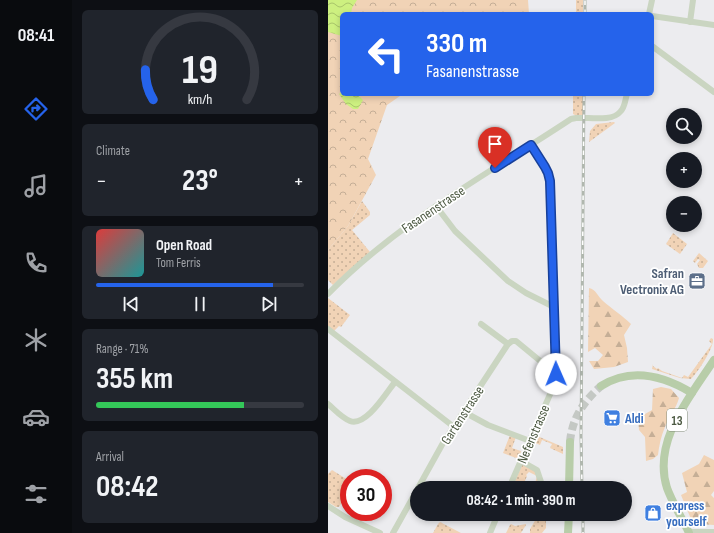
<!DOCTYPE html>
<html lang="en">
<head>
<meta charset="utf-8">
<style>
  body { margin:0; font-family:"Sofia Sans Condensed",sans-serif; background:#20242c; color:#f1f3f6; height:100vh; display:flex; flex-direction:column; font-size:15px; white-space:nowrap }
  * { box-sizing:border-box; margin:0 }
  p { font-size:13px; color:#9ea1a6 }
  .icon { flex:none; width:22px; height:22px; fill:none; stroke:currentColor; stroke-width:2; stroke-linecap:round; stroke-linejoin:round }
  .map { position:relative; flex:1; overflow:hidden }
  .sheet { display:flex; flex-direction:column; gap:10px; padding:10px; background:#0d0f14; width:256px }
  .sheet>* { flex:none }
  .guide { position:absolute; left:12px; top:12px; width:314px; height:84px; border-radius:6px; box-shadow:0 2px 6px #0003; background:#2563eb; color:#fff; overflow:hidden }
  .tools { position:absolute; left:338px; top:108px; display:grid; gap:8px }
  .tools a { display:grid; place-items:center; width:36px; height:36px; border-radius:50%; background:#171b24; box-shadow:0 2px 6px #0003; font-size:20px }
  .speed { position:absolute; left:12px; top:469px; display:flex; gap:8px; font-size:20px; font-weight:700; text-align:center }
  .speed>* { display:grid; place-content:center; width:52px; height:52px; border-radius:50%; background:#171b24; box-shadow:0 2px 6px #0003; line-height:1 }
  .speed .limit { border:6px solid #d22; background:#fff; color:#111 }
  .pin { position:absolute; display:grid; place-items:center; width:34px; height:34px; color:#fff; margin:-41px -17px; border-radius:50% 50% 50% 0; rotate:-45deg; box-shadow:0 0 4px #0007 }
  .pin .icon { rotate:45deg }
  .me { position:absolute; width:44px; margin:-22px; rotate:359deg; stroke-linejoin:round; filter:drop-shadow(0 0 3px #0008) }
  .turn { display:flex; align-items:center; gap:14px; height:84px; padding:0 20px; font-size:18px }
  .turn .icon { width:52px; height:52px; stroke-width:2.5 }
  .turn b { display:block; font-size:28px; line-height:34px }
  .big { font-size:30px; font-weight:700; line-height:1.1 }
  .sheet .card { flex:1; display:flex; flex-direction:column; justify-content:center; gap:6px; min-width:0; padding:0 14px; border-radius:6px; background:#20242c }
  .sheet .dial { align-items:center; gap:0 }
  .dial svg { height:104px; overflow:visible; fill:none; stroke:#363941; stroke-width:7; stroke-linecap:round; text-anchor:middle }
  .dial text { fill:#f1f3f6; stroke:none }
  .song { display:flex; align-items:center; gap:12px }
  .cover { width:48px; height:48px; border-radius:6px; background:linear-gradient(135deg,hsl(0 70% 55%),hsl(180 70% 35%)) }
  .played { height:4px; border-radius:2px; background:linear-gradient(90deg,#2563eb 85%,#363941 85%) }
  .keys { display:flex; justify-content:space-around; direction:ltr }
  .heat { display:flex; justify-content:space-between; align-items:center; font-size:22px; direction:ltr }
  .charge { height:6px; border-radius:3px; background:linear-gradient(90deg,#34c759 71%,#363941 0) }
  .trip { position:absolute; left:82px; top:481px; width:222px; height:40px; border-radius:20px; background:#171b24; box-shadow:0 2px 6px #0003; font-weight:700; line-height:40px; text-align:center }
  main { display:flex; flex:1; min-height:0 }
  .dock { display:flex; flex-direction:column; width:72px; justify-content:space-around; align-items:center; background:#090b0e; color:#9ea1a6 }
  .dock .icon { width:28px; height:28px }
  .dock .selected { color:#2563eb }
  .dock b { font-size:18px; color:#f1f3f6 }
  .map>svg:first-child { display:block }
  .grass { fill:url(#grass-dots) }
  .forest { fill:url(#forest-firs) }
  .park { fill:url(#park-crowns) }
  .water { fill:url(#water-waves) }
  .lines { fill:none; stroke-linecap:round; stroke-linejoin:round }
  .major-tunnel { stroke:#c4c8c4; stroke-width:8; stroke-dasharray:8 4; stroke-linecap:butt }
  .minor { stroke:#cad5c1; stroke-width:6 }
  .major { stroke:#b8cda9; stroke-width:8 }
  .rail-casing { stroke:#b0b7ae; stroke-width:3 }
  .rail { stroke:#fff; stroke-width:1.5; stroke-dasharray:4.5; stroke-linecap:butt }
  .route-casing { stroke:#184099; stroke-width:10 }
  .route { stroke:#2563eb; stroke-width:7 }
  .labels { text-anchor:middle; stroke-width:3.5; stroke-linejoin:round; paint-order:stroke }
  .shield { fill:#fff; stroke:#828c7b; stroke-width:1 }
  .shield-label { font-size:13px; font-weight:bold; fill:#4d5a43 }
  .street-label { font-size:14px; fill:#4d5a43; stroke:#fff }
  .service-label { font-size:14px; font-weight:bold; fill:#4e5e75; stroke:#fff; text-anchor:end }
  .shop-label { font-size:14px; font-weight:bold; fill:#366cbe; stroke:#fff; text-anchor:start }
</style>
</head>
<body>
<main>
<nav class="dock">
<b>08:41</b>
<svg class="icon selected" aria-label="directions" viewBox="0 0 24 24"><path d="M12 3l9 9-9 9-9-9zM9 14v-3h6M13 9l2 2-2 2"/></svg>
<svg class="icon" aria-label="music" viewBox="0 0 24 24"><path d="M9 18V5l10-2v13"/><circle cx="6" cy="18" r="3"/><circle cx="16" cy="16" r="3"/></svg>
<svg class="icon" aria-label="phone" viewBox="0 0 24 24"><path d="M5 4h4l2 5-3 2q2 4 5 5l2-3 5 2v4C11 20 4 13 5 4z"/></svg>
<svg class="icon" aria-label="climate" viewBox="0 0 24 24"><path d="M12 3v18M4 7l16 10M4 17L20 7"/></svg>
<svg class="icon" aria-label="car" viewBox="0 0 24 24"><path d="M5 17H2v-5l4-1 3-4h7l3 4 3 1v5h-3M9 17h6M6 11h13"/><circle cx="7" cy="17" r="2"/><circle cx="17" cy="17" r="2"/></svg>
<svg class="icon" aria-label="filters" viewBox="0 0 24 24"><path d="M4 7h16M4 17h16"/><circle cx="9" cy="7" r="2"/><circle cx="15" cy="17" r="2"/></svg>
</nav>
<section class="sheet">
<div class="card dial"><svg viewBox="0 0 100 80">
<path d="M14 69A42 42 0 1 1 86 69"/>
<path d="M14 69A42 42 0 0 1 8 46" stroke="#2563eb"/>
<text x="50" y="56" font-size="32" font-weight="700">19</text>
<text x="50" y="72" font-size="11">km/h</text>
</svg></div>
<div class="card"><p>Climate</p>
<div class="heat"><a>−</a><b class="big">23°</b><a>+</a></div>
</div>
<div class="card">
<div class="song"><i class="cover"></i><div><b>Open Road</b><p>Tom Ferris</p></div></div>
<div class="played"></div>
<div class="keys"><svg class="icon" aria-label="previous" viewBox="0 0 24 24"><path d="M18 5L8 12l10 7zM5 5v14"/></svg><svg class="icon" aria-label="pause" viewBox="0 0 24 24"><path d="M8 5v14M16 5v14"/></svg><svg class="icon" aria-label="next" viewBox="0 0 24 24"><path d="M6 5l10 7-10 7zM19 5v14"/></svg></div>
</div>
<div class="card"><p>Range · 71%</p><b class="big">355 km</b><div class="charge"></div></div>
<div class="card"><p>Arrival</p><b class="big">08:42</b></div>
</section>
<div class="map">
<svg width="386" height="533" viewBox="0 0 386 533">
  <defs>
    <pattern id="grass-dots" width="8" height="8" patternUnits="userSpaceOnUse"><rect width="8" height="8" fill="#f1d3b6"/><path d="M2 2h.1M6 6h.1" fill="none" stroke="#c5ae96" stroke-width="1.8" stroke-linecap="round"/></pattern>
    <pattern id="forest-firs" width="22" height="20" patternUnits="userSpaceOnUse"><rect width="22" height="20" fill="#f1d3b6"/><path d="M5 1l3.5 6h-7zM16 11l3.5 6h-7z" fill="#c5ae96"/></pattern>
    <pattern id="park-crowns" width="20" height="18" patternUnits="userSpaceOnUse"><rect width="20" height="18" fill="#f1d3b6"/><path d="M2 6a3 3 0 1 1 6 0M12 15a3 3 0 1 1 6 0" fill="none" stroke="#c5ae96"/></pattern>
    <pattern id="water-waves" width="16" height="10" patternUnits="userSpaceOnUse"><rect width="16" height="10" fill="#cdf080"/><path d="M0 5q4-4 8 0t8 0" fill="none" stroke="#a9c56a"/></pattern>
  </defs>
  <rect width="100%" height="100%" fill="#ececef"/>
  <!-- grass -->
  <g class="grass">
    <rect x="248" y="0" width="7" height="14"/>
    <path d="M245 94H255V115H247L245 114Z"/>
    <path d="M286 122 287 123 261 142 262 131 268 124Z"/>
    <path d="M34 201 42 212V215L24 230 42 252 5 285 0 280V250L20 226Z"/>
    <path d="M345 233 359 244 352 254 338 244Z"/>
    <path d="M371 253 380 261 375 268H371L369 264 372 260 370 259 367 263 365 261Z"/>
    <path d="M0 298 22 315 13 327 11 326 6 331 0 326Z"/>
    <path d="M383 338 385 339C386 348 370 372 363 379L352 378 324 369 325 364V366L329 369 330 368 334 371 354 378 356 375 360 377 384 344 381 341Z"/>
    <path d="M182 435 188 437 184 448 193 451 191 459 175 453Z"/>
    <path d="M207 435 235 447V454L222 448 224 444 214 440 212 445 205 442Z"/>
    <path d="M194 465H197L207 470 212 483 207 484 209 476 201 472 198 475 199 476 194 488H184Z"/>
    <path d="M4 470 20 480 17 485 20 492 11 507H8L0 502V474Z"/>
    <path d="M211 514H226L218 515V528L214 533H202V529Z"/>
    <path d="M112 522 133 533H105L110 524Z"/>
    <path d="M183 524 187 526 198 524V525L193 533H178L182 525Z"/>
  </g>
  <!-- forest -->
  <g class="forest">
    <path d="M261 288C268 289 270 297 275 301 284 309 295 316 303 324L296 335 299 348 300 362 286 367 266 369 261 361H270L275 355 267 348 260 352Z"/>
    <path d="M333 387 343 389 351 398C348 409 341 417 337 427 333 436 331 446 330 455L325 459 318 461 317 437 311 430 310 418 324 410 325 389Z"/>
    <path d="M376 455 386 460V491L383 495 386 498V525L371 524 370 527 365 524 353 495 359 492 354 473 371 464Z"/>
  </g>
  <!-- park -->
  <path class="park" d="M0 0H200L201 14H14V94H75L59 105 40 159 48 175 20 226 0 250Z"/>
  <!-- water -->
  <g class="water">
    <path d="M0 0H29L24 8 23 14H14V36L0 32Z"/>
    <path d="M14 92V94H29L35 100 30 109H25L18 104 11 94Z"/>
  </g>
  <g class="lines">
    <!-- major-tunnel -->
    <path class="major-tunnel" d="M242 442C244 418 256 401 273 386"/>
    <!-- minor -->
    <g class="minor">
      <path d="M321 14 324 0"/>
      <path d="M324 16 386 25"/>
      <path d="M362 22 365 0"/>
      <path d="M324 46 386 92"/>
      <path d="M108 206 127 231 180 281 198 293 226 307"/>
      <path d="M0 294C70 222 160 174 243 119L248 118C260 117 284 122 292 112 297 108 297 100 299 94"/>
      <path d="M153 324 180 344"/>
      <path d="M0 329 126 427"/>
      <path d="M0 404C6 409 14 418 22 421 38 427 58 393 67 382"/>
      <path d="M136 412 160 425 202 441"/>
      <path d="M193 461 209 470 215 488"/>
      <path d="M90 488 115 443 180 344 184 341H188L228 374"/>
      <path d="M181 488 227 383 228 374 222 181 217 167 203 145"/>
      <path d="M0 506 17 517 52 533"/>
      <path d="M209 516 210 514"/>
      <path d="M360 532H386"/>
      <path d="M65 533 89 490"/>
      <path d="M162 533 170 514"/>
    </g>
    <!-- major -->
    <g class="major">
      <path d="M273 386C303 367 336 376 364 393"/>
      <path d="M241 488 242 442"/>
      <path d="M240 533 241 514"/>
      <path d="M361 533C354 518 345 504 339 488 324 441 362 397 386 360"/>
    </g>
    <!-- rail casing -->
    <g class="rail-casing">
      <g id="rail">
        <path d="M257 14V0"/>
        <path d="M254 488 253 436 256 94"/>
        <path d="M255 514V533"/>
      </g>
    </g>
    <!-- rail -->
    <use href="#rail" class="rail"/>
  </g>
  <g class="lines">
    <!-- route casing -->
    <g class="route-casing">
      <path id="route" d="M167 168 203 145 217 167 220 173 222 181 228 374"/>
    </g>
    <!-- route -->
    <use href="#route" class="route"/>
  </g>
  <!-- icons -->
  <defs>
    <g id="office-square" transform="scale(0.9)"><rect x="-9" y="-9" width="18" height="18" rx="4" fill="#5c6f8a" stroke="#fff"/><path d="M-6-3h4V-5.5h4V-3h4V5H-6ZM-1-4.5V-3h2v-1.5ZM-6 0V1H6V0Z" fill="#fff"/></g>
    <g id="supermarket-square" transform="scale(0.9)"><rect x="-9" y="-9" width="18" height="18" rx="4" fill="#3f7fe0" stroke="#fff"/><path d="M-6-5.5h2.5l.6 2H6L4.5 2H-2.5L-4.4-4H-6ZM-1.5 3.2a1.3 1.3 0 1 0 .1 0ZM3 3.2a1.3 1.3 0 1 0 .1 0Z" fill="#fff"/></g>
    <g id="shop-square" transform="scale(0.9)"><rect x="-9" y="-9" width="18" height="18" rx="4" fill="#3f7fe0" stroke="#fff"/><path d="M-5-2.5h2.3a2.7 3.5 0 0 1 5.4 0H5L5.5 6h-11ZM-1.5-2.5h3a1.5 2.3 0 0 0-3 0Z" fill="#fff"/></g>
  </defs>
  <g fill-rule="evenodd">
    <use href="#office-square" x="369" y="281"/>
    <use href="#supermarket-square" x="284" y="418"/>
    <use href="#shop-square" x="325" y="513"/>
  </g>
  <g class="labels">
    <!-- shield labels -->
    <rect class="shield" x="339" y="409" width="20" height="22" rx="3"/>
    <g class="shield-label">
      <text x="349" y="425">13</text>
    </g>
    <!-- street labels -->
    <g class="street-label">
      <text transform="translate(105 209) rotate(-34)" y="5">Fasanenstrasse</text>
      <text transform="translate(134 415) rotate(-57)" y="5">Gartenstrasse</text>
      <text transform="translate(205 434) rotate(-67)" y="5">Nefenstrasse</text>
    </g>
    <!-- service labels -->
    <g class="service-label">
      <text x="356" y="278">Safran<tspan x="356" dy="16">Vectronix AG</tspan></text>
    </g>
    <!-- shop labels -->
    <g class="shop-label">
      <text x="297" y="423">Aldi</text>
      <text x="338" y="510">express<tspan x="338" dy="16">yourself</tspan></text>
    </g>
  </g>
</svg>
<div class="tools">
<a><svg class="icon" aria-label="search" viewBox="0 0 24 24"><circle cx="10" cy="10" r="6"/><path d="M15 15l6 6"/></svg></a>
<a>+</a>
<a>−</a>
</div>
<div class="speed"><div class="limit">30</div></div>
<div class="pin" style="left:167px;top:168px;background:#d93025"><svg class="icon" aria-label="arrive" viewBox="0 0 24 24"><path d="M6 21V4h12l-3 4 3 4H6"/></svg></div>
<svg class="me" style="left:228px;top:374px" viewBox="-20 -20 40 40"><circle r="19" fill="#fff"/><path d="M0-13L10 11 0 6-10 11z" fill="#2563eb"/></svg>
<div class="trip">08:42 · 1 min · 390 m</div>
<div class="guide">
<div class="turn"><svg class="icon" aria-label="left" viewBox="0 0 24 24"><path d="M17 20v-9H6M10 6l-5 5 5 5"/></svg><div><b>330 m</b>Fasanenstrasse</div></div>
</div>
</div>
</main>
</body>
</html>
